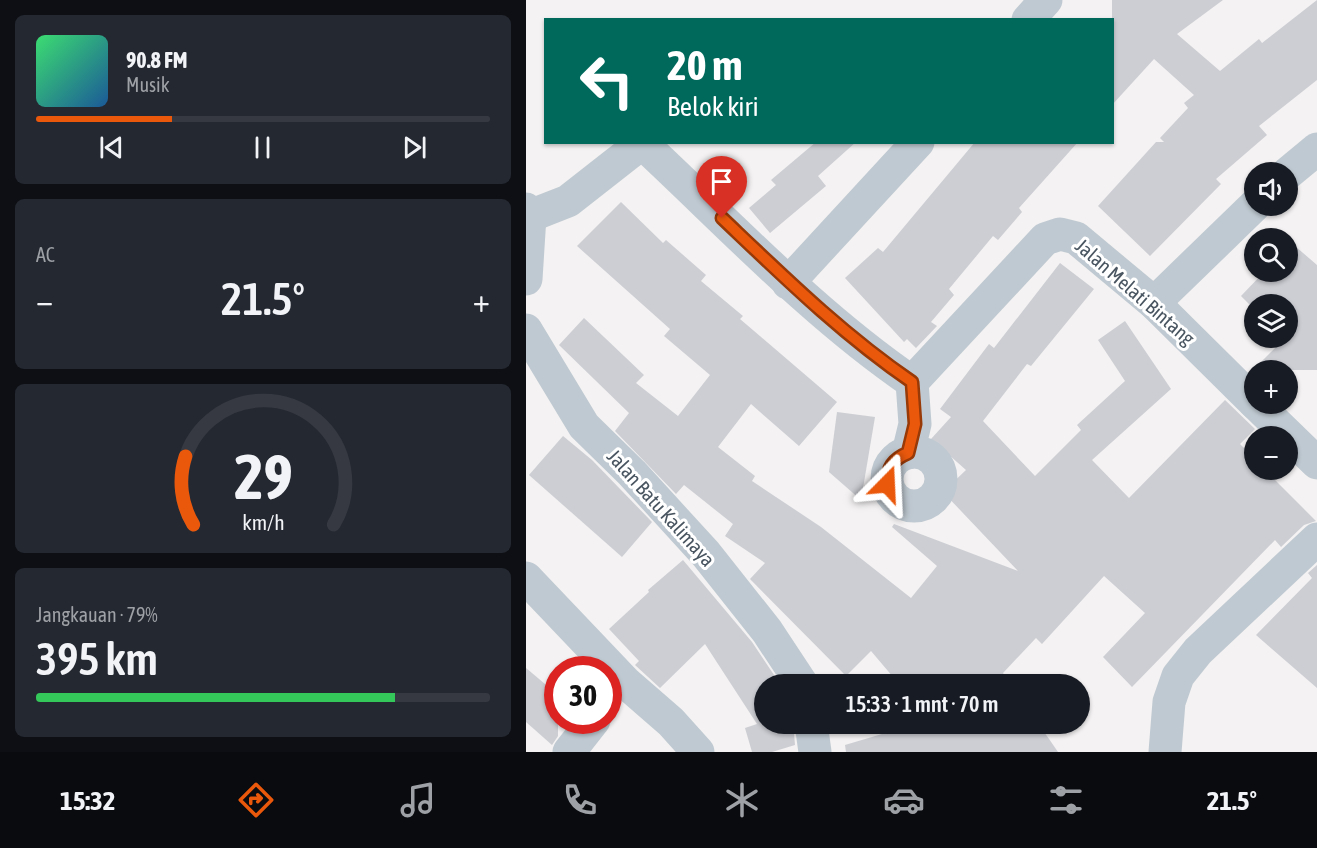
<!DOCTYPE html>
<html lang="id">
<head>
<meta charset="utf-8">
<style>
  body { margin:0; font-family:"Asap Condensed",sans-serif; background:#242831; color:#f1f3f6; height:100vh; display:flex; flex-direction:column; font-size:22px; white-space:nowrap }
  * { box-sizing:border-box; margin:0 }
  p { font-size:20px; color:#9ea1a6 }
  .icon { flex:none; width:33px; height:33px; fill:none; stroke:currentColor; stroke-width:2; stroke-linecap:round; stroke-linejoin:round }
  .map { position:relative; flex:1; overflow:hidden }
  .details { display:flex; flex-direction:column; gap:15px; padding:15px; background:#0d0f14; width:526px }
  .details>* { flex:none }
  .banner { position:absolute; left:18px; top:18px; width:570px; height:126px; border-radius:0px; box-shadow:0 2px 4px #0004; background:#00695c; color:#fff; overflow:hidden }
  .fabs { position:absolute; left:718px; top:162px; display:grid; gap:12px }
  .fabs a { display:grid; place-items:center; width:54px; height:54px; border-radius:50%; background:#171b24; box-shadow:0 2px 4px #0004; font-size:30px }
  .speed { position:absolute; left:18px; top:656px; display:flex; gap:12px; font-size:30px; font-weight:700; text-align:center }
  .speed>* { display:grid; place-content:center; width:78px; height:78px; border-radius:50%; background:#171b24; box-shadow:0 2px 4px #0004; line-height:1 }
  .speed .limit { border:9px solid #d22; background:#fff; color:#111 }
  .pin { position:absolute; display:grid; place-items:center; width:51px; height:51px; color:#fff; margin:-62px -26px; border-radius:50% 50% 50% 0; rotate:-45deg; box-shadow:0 0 6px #0007 }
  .pin .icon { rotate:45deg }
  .me { position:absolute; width:66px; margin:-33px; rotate:21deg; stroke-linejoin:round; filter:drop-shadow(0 0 4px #0008) }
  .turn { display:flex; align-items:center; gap:21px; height:126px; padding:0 24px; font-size:27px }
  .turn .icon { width:78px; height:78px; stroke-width:2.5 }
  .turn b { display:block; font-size:42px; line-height:51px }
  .big { font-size:45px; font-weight:600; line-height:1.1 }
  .details .widget { flex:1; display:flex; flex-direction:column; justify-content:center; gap:9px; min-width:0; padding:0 21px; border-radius:9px; background:#242831 }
  .details .dial { align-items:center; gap:0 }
  .dial svg { height:156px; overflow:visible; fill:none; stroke:#363941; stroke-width:7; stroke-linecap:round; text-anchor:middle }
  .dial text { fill:#f1f3f6; stroke:none }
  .song { display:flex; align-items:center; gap:18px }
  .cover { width:72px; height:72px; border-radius:9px; background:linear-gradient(135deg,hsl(140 70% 55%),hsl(210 70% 35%)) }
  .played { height:6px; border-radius:3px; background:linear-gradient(90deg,#ea580c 30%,#363941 30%) }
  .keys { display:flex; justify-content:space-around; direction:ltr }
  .heat { display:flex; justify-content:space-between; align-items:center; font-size:33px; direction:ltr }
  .charge { height:9px; border-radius:4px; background:linear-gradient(90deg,#34c759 79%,#363941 0) }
  .trip { position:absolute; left:228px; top:674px; width:336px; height:60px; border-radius:30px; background:#171b24; box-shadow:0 2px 4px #0004; font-weight:600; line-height:60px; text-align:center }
  .tabs { display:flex; height:96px; justify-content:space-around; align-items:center; background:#090b0e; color:#9ea1a6 }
  .tabs .icon { width:42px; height:42px }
  .tabs .on { color:#ea580c }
  .tabs b { font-size:27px; color:#f1f3f6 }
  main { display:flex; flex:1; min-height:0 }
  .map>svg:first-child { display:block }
  .building { fill:#ccced4 }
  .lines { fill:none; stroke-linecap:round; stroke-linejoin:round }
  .minor { stroke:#bfc9d1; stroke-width:33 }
  .route-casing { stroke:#983908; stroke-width:15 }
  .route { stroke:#ea580c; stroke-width:10 }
  .labels { text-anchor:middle; stroke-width:6; stroke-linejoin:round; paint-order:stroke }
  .street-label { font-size:20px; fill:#495560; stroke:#fff }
</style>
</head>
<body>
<main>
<section class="details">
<div class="widget">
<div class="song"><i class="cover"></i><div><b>90.8 FM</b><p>Musik</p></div></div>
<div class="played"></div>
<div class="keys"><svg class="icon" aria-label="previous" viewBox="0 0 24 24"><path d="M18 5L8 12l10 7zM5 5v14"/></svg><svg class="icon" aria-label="pause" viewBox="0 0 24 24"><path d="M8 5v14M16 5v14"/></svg><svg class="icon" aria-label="next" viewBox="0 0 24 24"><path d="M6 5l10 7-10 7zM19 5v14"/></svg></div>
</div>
<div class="widget"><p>AC</p>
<div class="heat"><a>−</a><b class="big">21.5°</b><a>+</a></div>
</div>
<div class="widget dial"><svg viewBox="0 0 100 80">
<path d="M14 69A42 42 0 1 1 86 69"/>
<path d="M14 69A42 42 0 0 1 10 34" stroke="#ea580c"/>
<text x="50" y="56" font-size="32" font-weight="700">29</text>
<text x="50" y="72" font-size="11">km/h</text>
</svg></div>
<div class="widget"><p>Jangkauan · 79%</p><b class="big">395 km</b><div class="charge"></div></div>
</section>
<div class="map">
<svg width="791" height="752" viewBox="0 0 791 752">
  <rect width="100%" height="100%" fill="#f4f2f2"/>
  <!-- building -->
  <g class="building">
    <path d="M586 0H697L651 34 694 71 733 39 736 43 791 0V80L733 126 741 135 690 179 695 184 624 256 572 206 630 142H638L634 138 662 108 658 103 668 95 628 59 586 105Z"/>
    <path d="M290 142H330L292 176 300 186 244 233 223 208 250 185 245 180Z"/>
    <path d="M449 142H552L493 208 496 212 472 240 467 236 423 289 428 295 405 322 411 326 390 348 381 339 378 342 319 278 352 248 357 252Z"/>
    <path d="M95 202 137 243 140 240 180 275 175 281 217 316 214 319 311 402 273 446 225 404 192 447 229 476 226 481 295 527 385 598 411 566 366 527 368 524 492 571 417 492 440 470 405 439 425 417 414 409 463 344 468 348 534 263 568 289 505 366 501 364 457 421 509 476 555 430 551 425 599 381 572 340 599 321 645 389 566 460 603 498 699 400 729 429 714 444 729 459V470H739L790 521 778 525 755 547 749 540 606 687 577 657 619 613 578 576 516 644 510 638 477 673 485 684H373L345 651 320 676 224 579 239 563 199 536 207 524 158 485 150 494 89 431 103 413 33 345 58 318 118 375 110 383 152 416 184 375 138 336 144 329 51 246Z"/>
    <path d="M762 240 791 265V370H727L757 340 755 338H762V304H729V310L715 296 738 272H762Z"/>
    <path d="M311 412 349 417 335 500 303 472Z"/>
    <path d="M37 436 66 460 126 522 96 557 3 475Z"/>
    <path d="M157 560 226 642 254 684H238V723H267L269 745 246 752H226L219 728 231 724 179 644 134 688 109 665 113 661 83 629 123 592 122 590Z"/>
    <path d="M791 565V688L730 635 786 578 782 573Z"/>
    <path d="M0 668 32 695V736L26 745 0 722Z"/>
    <path d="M393 723H512L532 752H320L319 745Z"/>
  </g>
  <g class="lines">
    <!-- minor -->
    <g class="minor">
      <path d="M502 20 520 0"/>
      <path d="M762 173 791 149"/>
      <path d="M0 209 4 216 0 279"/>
      <path d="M4 216 42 201 116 143C204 225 287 314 386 382L389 424 382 453"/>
      <path d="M262 283 392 142"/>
      <path d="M628 303 729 205"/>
      <path d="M0 330 58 426 106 473 180 554 241 631 276 684"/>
      <path d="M386 382 519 239 534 234 550 238 628 303 729 403"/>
      <path d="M730 404 791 463"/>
      <circle cx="388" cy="479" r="27"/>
      <path d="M0 578 99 682 145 722 172 752"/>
      <path d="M285 723 289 752"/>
      <path d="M43 752 68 720"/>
      <path d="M639 752 643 702 652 676 672 651 791 539"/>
    </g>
  </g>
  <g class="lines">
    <!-- route casing -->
    <g class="route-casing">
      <path id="route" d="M196 218C257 276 316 334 386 382L389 424 382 453C367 459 361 468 361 484"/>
    </g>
    <!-- route -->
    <use href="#route" class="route"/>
  </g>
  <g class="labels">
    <!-- street labels -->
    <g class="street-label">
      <text transform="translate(609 292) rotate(41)" y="7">Jalan Melati Bintang</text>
      <text transform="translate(135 508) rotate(48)" y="7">Jalan Batu Kalimaya</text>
    </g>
  </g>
</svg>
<div class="fabs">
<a><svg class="icon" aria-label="sound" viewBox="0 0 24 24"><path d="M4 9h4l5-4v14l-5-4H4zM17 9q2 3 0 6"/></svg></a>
<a><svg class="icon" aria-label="search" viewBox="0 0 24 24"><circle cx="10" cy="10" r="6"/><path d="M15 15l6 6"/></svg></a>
<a><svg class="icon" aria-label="layers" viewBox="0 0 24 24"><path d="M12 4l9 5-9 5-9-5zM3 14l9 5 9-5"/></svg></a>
<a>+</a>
<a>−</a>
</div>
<div class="speed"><div class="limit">30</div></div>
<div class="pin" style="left:196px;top:218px;background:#d93025"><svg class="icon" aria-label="arrive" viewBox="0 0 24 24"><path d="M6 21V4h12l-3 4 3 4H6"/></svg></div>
<svg class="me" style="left:361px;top:484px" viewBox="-20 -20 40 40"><path d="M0-17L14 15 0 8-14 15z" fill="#ea580c" stroke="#fff" stroke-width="4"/></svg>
<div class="trip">15:33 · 1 mnt · 70 m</div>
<div class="banner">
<div class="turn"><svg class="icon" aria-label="left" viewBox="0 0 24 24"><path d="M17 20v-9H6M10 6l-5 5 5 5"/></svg><div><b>20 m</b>Belok kiri</div></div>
</div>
</div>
</main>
<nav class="tabs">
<b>15:32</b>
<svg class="icon on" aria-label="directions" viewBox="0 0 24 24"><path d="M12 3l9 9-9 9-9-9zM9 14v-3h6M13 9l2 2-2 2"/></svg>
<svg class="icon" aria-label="music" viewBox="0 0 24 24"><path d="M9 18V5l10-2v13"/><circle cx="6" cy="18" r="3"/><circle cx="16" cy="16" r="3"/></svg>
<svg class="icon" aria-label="phone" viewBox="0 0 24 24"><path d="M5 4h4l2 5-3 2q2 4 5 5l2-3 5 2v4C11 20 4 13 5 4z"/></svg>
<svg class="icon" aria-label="climate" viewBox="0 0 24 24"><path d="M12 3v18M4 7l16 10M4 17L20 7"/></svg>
<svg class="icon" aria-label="car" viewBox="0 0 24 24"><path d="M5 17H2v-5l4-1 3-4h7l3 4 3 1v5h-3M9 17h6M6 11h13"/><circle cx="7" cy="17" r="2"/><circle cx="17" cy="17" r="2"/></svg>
<svg class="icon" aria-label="filters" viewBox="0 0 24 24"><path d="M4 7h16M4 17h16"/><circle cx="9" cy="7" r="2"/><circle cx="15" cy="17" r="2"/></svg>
<b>21.5°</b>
</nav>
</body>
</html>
